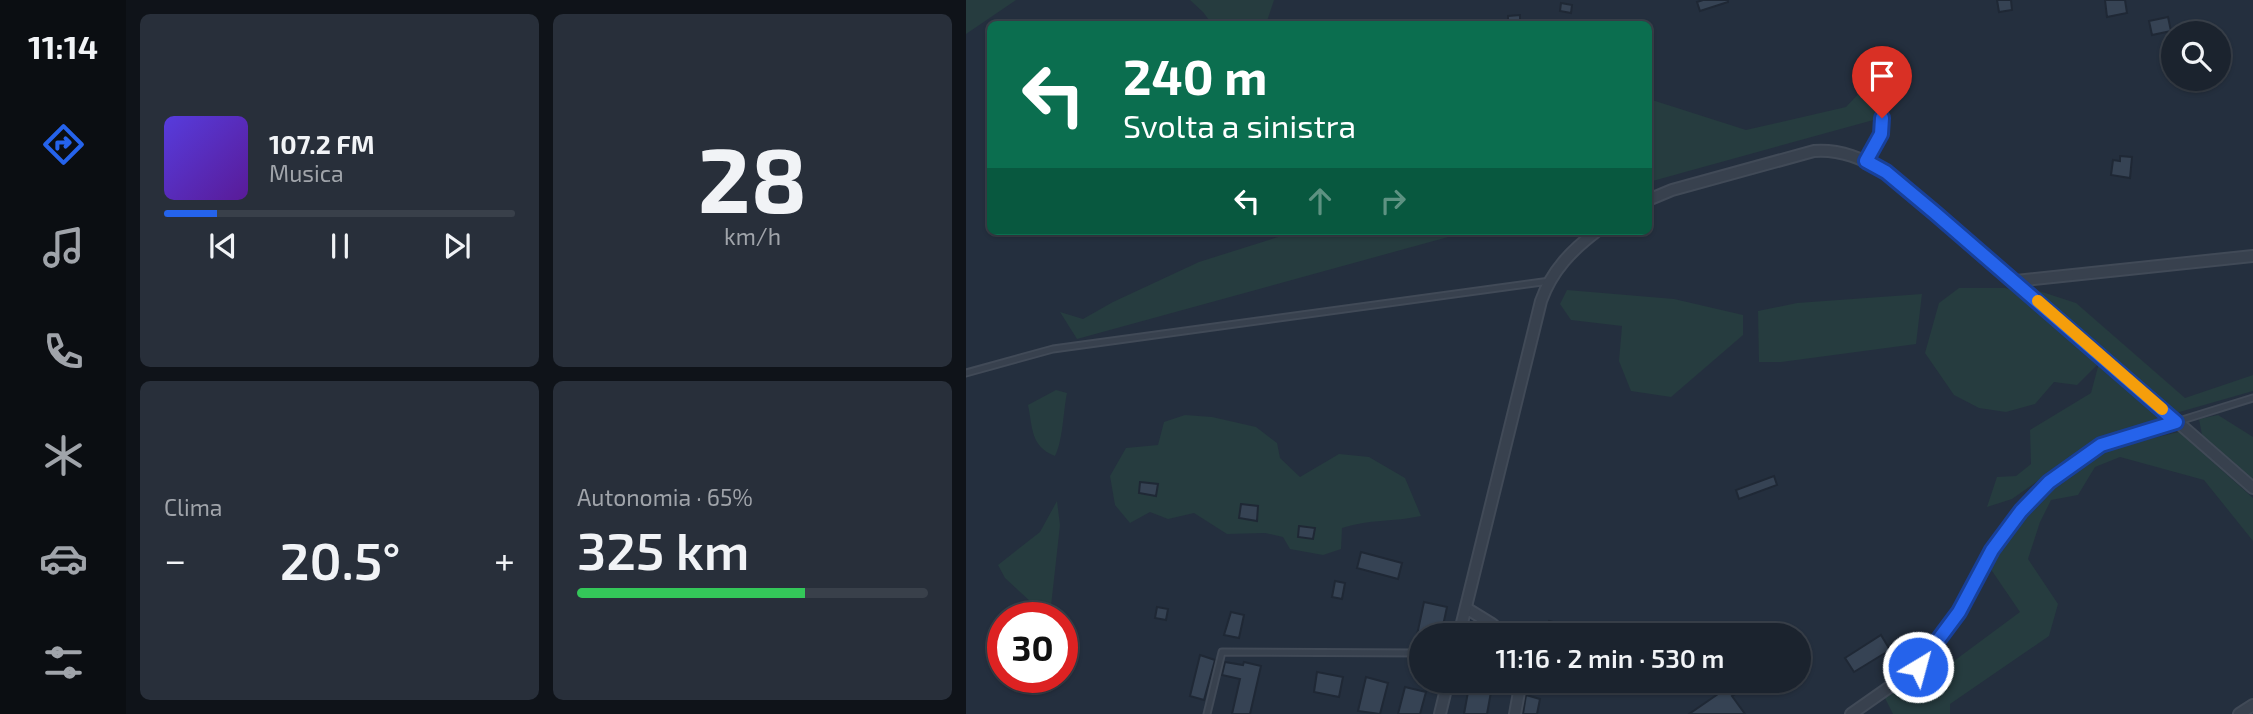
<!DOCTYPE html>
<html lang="it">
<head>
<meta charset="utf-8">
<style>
  body { margin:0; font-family:"Exo 2",sans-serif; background:#282f3a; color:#f1f3f6; height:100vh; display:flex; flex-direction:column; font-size:26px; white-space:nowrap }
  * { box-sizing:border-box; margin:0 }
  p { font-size:23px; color:#a0a4aa }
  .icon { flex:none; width:38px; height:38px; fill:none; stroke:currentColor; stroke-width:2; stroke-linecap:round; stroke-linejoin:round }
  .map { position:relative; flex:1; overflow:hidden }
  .panel { display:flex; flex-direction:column; gap:14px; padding:14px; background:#0f1319; width:840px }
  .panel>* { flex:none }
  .top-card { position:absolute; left:21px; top:21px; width:665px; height:214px; border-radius:10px; box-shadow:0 2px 5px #0004,0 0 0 2px #39404a; background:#0b6e4f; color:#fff; overflow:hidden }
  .fabs { position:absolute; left:1195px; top:21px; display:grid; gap:14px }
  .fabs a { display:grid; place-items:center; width:70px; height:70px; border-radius:50%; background:#1b232e; box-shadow:0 2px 5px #0004,0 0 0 2px #39404a; font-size:35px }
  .speed { position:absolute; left:21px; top:602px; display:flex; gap:14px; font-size:35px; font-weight:700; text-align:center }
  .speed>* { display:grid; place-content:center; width:91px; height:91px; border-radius:50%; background:#1b232e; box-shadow:0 2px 5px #0004,0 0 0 2px #39404a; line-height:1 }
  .speed .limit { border:10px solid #d22; background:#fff; color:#111 }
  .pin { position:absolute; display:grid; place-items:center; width:60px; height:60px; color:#fff; margin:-72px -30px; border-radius:50% 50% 50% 0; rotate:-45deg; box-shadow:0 0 7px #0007 }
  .pin .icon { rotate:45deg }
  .me { position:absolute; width:77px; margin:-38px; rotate:37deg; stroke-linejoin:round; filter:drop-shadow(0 0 5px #0008) }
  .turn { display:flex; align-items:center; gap:24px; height:147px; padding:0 21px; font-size:32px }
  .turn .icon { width:91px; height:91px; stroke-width:2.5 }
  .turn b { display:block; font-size:49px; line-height:60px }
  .lanes { display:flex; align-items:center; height:66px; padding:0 21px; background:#0003; justify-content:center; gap:35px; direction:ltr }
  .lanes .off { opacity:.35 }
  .big { font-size:52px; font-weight:600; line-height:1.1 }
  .panel .tile { flex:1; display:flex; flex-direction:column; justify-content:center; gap:10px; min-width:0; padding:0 24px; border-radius:10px; background:#282f3a }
  .panel .dial { align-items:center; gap:0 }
  .dial b { font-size:91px; line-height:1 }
  .song { display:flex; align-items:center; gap:21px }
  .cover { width:84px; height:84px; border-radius:10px; background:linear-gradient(135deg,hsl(250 70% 55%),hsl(270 70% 35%)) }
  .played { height:7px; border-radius:4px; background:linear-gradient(90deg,#2563eb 15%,#39404a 15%) }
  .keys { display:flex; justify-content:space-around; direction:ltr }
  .heat { display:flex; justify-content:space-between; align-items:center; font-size:38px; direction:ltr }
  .charge { height:10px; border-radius:5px; background:linear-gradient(90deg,#34c759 65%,#39404a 0) }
  .panel .tiles { flex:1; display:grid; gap:14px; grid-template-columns:repeat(2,1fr) }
  .trip { position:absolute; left:443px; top:623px; width:402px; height:70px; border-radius:35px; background:#1b232e; box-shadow:0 2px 5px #0004,0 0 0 2px #39404a; font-weight:600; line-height:70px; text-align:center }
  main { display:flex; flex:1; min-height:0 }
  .dock { display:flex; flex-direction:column; width:126px; justify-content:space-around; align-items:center; background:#0b0e12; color:#a0a4aa }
  .dock .icon { width:49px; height:49px }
  .dock .on { color:#2563eb }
  .dock b { font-size:32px; color:#f1f3f6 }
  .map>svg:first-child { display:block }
  .green { fill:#263c3f }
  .building { fill:#364354; stroke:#1f2835; stroke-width:2 }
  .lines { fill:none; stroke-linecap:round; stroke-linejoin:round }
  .lane-casing { stroke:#414a57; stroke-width:9 }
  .street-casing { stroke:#414a57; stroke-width:14 }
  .lane { stroke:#38414e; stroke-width:5 }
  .street { stroke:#38414e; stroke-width:10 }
  .route-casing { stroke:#184099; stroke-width:18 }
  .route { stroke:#2563eb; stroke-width:12 }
  .slow { stroke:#f59e0b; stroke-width:12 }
</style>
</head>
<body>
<main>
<nav class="dock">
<b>11:14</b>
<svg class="icon on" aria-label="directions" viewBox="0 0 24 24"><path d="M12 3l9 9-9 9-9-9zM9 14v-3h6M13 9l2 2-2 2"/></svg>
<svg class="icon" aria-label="music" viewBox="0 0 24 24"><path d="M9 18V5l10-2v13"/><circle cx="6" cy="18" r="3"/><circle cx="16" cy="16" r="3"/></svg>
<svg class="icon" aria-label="phone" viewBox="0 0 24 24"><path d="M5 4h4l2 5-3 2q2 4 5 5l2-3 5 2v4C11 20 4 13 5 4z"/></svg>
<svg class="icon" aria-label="climate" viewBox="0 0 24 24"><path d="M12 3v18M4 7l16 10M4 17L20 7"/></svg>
<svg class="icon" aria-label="car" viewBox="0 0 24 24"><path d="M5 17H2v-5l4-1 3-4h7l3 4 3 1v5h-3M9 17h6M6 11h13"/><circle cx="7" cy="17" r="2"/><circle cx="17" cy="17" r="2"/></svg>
<svg class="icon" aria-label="filters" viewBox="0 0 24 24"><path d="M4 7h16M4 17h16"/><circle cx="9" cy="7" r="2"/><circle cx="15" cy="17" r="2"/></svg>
</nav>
<section class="panel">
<div class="tiles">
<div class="tile">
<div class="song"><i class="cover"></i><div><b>107.2 FM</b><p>Musica</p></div></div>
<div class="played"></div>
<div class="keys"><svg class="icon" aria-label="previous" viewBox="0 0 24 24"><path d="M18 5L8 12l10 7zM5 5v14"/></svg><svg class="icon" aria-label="pause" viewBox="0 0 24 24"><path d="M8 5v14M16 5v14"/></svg><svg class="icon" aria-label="next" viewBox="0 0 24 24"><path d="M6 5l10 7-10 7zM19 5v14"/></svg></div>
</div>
<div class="tile dial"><b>28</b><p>km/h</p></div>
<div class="tile"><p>Clima</p>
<div class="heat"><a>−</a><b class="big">20.5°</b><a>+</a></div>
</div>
<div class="tile"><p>Autonomia · 65%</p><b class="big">325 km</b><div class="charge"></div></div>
</div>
</section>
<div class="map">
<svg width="1287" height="714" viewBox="0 0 1287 714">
  <rect width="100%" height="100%" fill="#242f3e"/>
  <!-- green -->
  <g class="green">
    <path d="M0 0H50L0 34Z"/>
    <path d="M224 0H308L300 24H246L237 12Z"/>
    <path d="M902 84 911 119 683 182V99L780 130 880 107Z"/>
    <path d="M331 231H504L111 339 94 312 117 319 147 302 233 262Z"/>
    <path d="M993 288H1039L1051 291 1195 415 1190 422 1133 438 1046 499 1021 507 1031 477 1050 476 1065 464 1064 430 1125 393 1133 363 1111 385 1088 382 1069 404 1040 412 1013 408 988 395 959 353 973 303Z"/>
    <path d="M601 290 708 299 777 315V335L705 397 665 391 653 361 656 326 605 320 594 304Z"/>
    <path d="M1070 290 1110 303 1219 398 1287 375V391L1210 413Z"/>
    <path d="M956 294 950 344 815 362H793L792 311 831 303Z"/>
    <path d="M90 390 101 393C97 413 97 440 89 456 64 446 67 428 62 405Z"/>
    <path d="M219 415 246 417 290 427 311 443 314 458 334 477 373 454 403 457 439 478 455 516C429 522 402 519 376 528L375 549 357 555 324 549 317 537 299 533 261 534 228 513 202 519 184 512 164 523 149 505 144 476 160 448 192 445 198 422Z"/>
    <path d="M1252 415 1287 437V479L1236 435 1233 419Z"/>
    <path d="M1213 432 1287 498V541L1238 480 1154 457 1129 467 1112 495 1085 500 1074 522 1062 559 1092 604 1083 636 984 704V714H927L918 696 948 679 965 678 1054 612 1024 568 1030 545 1085 486 1141 449Z"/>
    <path d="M91 501 94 525 84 615 82 618H67L65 602 39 578 32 565 74 532Z"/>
  </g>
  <!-- building -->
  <g class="building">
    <path d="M737 0H762V2L734 11 731 2Z"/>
    <path d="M1031 0H1045L1046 10 1033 12Z"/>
    <path d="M1139 0H1159L1161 13 1141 17Z"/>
    <path d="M595 3 606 5 605 13 594 11Z"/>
    <path d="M554 15V24H542V16Z"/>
    <path d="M1202 17 1205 31 1186 35 1183 21Z"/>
    <path d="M1154 156 1166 157 1164 178 1145 175 1147 160 1154 161Z"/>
    <path d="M808 476 811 485 773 499 770 490Z"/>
    <path d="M174 482 192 484 190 496 173 493Z"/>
    <path d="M275 504 292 506 291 521 273 518Z"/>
    <path d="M333 526 349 528 347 539 332 537Z"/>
    <path d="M395 552 436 563 432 579 391 568Z"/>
    <path d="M369 581 379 583 376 599 366 597Z"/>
    <path d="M458 602 481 607 475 635H451Z"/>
    <path d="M191 607 202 609 200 620 189 618Z"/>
    <path d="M265 612 278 615 273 638 258 635Z"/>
    <path d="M583 621 602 626 600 635H579Z"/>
    <path d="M915 635 924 650 888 672 879 658Z"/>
    <path d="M234 655 249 660 238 700 224 696Z"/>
    <path d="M259 662 277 665 278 662 295 666 284 714H266L274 679 256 675Z"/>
    <path d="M351 672 377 677 373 697 348 692Z"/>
    <path d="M400 677 422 683 414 714 392 711Z"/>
    <path d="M504 681H527L521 714H498Z"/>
    <path d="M768 683 774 691 766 696 779 714H723Z"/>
    <path d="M439 687 460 692 454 714H432Z"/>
    <path d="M560 695 574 699 571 714H557Z"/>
  </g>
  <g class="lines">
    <!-- lane casing -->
    <g class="lane-casing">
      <g id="lane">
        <path d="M900 161 915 134 916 118"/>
        <path d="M0 373 87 349 584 281"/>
        <path d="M1213 421 1287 398"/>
        <path d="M241 714 256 652 455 653"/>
      </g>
    </g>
    <!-- street casing -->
    <g class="street-casing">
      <g id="street">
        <path d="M682 200 706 190 848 151C875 149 897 159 920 172L1050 281 1287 488"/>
        <path d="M1050 281 1287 256"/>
        <path d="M500 608 526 624 538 635"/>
        <path d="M493 635 575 301C586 270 606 250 631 231"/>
        <path d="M474 714 482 681"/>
        <path d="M549 714 555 681"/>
        <path d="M885 714 952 667 993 612 1026 550 1055 511 1083 482 1135 445 1210 422"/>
        <path d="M1273 714 1287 705"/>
      </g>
    </g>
    <!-- lane -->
    <use href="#lane" class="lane"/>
    <!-- street -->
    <use href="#street" class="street"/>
  </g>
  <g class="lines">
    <!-- route casing -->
    <g class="route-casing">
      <path id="route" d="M916 118 915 134 900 161 920 172 969 213 1210 422 1135 445 1083 482 1055 511 1026 550 993 612 952 667"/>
    </g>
    <!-- route -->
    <use href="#route" class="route"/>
    <!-- slow -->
    <path class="slow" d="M1072 301 1196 409"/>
  </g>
</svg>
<div class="fabs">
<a><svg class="icon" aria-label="search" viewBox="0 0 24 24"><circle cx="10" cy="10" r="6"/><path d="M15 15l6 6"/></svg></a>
</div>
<div class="speed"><div class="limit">30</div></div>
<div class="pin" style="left:916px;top:118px;background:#d93025"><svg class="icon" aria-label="arrive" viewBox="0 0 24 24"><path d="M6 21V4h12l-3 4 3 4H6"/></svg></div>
<svg class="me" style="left:952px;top:667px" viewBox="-20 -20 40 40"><circle r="17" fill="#2563eb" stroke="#fff" stroke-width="3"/><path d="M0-11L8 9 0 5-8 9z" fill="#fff"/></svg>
<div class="trip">11:16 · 2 min · 530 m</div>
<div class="top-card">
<div class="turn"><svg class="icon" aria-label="left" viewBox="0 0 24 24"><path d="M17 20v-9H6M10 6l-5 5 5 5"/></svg><div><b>240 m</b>Svolta a sinistra</div></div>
<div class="lanes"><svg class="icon" aria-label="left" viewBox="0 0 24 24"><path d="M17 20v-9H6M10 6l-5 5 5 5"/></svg><svg class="icon off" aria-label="ahead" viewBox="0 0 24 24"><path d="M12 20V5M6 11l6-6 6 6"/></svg><svg class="icon off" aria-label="right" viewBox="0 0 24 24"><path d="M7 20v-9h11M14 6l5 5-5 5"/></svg></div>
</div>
</div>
</main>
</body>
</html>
